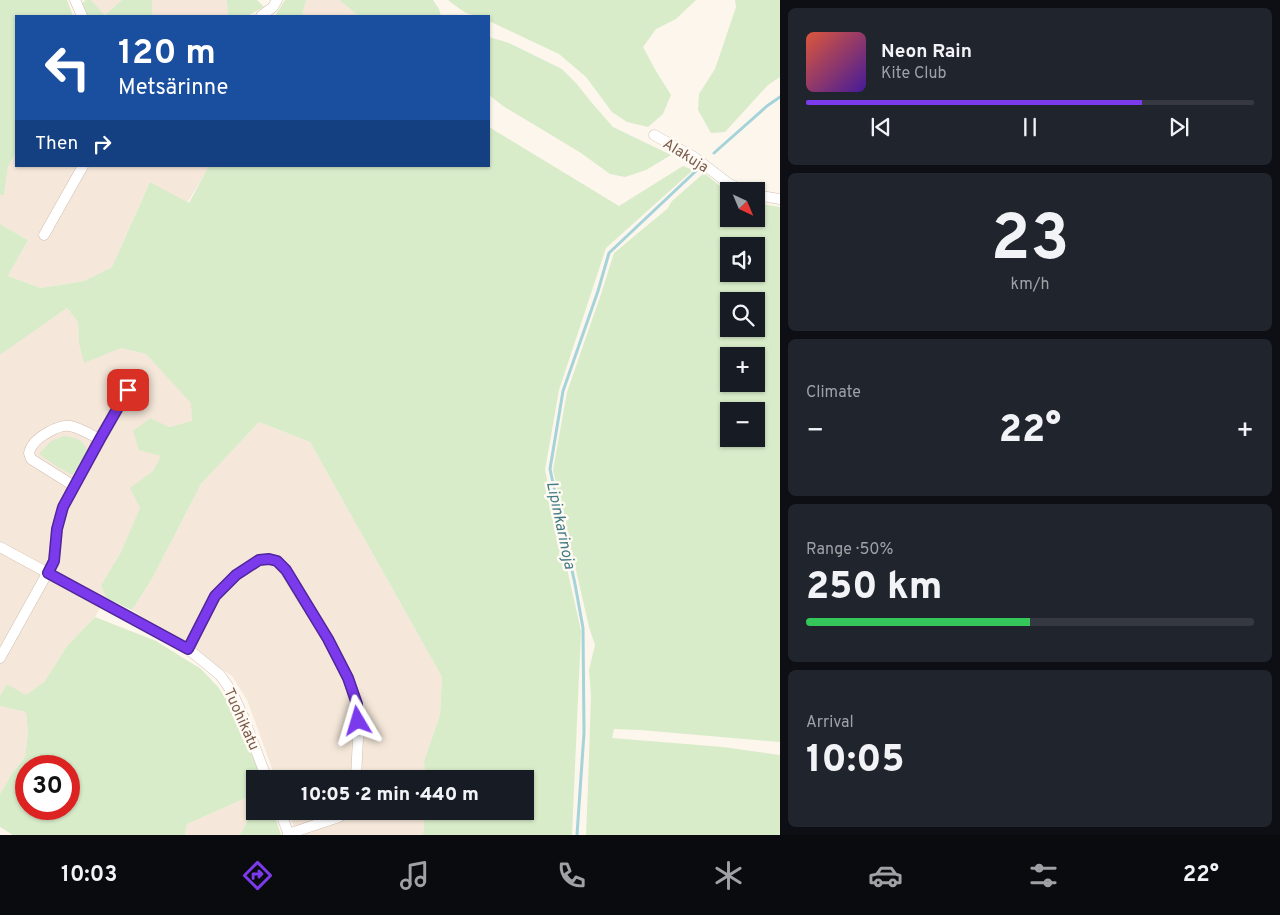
<!DOCTYPE html>
<html lang="en">
<head>
<meta charset="utf-8">
<style>
  body { margin:0; font-family:Overpass,sans-serif; background:#20242c; color:#f1f3f6; height:100vh; display:flex; flex-direction:column; font-size:19px; white-space:nowrap }
  * { box-sizing:border-box; margin:0 }
  p { font-size:16px; color:#9ea1a6 }
  .icon { flex:none; width:28px; height:28px; fill:none; stroke:currentColor; stroke-width:2; stroke-linecap:round; stroke-linejoin:round }
  .map { position:relative; flex:1; overflow:hidden }
  .sheet { display:flex; flex-direction:column; gap:8px; padding:8px; background:#0d0f14; width:500px }
  .sheet>* { flex:none }
  .top-card { position:absolute; left:15px; top:15px; width:475px; height:152px; border-radius:0px; box-shadow:0 1px 4px #0004; background:#1a4fa0; color:#fff; overflow:hidden }
  .needle { width:32px; rotate:136deg }
  .tools { position:absolute; left:720px; top:182px; display:grid; gap:10px }
  .tools a { display:grid; place-items:center; width:45px; height:45px; border-radius:0px; background:#171b24; box-shadow:0 1px 4px #0004; font-size:25px }
  .speed { position:absolute; left:15px; top:755px; display:flex; gap:10px; font-size:25px; font-weight:700; text-align:center }
  .speed>* { display:grid; place-content:center; width:65px; height:65px; border-radius:50%; background:#171b24; box-shadow:0 1px 4px #0004; line-height:1 }
  .speed .limit { border:8px solid #d22; background:#fff; color:#111 }
  .pin { position:absolute; display:grid; place-items:center; width:42px; height:42px; color:#fff; margin:-21px; border-radius:10px; box-shadow:0 2px 8px #0006 }
  .me { position:absolute; width:55px; margin:-28px; rotate:353deg; stroke-linejoin:round; filter:drop-shadow(0 0 4px #0008) }
  .turn { display:flex; align-items:center; gap:18px; height:105px; padding:0 20px; font-size:22px }
  .turn .icon { width:65px; height:65px; stroke-width:2.5 }
  .turn b { display:block; font-size:35px; line-height:42px }
  .then { display:flex; align-items:center; height:48px; padding:0 20px; background:#0003; gap:10px; font-size:19px }
  .big { font-size:38px; font-weight:800; line-height:1.1 }
  .sheet .card { flex:1; display:flex; flex-direction:column; justify-content:center; gap:8px; min-width:0; padding:0 18px; border-radius:8px; background:#20242c }
  .sheet .dial { align-items:center; gap:0 }
  .dial b { font-size:65px; line-height:1 }
  .song { display:flex; align-items:center; gap:15px }
  .cover { width:60px; height:60px; border-radius:8px; background:linear-gradient(135deg,hsl(10 70% 55%),hsl(260 70% 35%)) }
  .played { height:5px; border-radius:2px; background:linear-gradient(90deg,#7c3aed 75%,#363941 75%) }
  .keys { display:flex; justify-content:space-around; direction:ltr }
  .heat { display:flex; justify-content:space-between; align-items:center; font-size:28px; direction:ltr }
  .charge { height:8px; border-radius:4px; background:linear-gradient(90deg,#34c759 50%,#363941 0) }
  .trip { position:absolute; left:246px; top:770px; width:288px; height:50px; border-radius:0px; background:#171b24; box-shadow:0 1px 4px #0004; font-weight:800; line-height:50px; text-align:center }
  .dock { display:flex; height:80px; justify-content:space-around; align-items:center; background:#090b0e; color:#9ea1a6 }
  .dock .icon { width:35px; height:35px }
  .dock .selected { color:#7c3aed }
  .dock b { font-size:22px; color:#f1f3f6 }
  main { display:flex; flex:1; min-height:0 }
  .map>svg:first-child { display:block }
  .residential { fill:#f5e8da }
  .green { fill:#d8ecc9; fill-rule:evenodd }
  .lines { fill:none; stroke-linecap:round; stroke-linejoin:round }
  .stream { stroke:#a5d3da; stroke-width:3 }
  .minor-casing { stroke:#d1beb0; stroke-width:11 }
  .minor { stroke:#fff; stroke-width:10 }
  .route-casing { stroke:#51269a; stroke-width:12 }
  .route { stroke:#7c3aed; stroke-width:9 }
  .labels { text-anchor:middle; stroke-width:5; stroke-linejoin:round; paint-order:stroke }
  .street-label { font-size:15px; fill:#7a5c4d; stroke:#fffaf3 }
  .water-label { font-size:16px; font-style:italic; fill:#437c86; stroke:#fffaf3 }
</style>
</head>
<body>
<main>
<div class="map">
<svg width="780" height="835" viewBox="0 0 780 835">
  <rect width="100%" height="100%" fill="#fdf6ec"/>
  <!-- residential -->
  <g class="residential">
    <path d="M91 0H122L105 15Z"/>
    <path d="M151 0H226L227 5 228 16H152Z"/>
    <path d="M306 0H339L359 16H302Z"/>
    <path d="M16 152V166L209 167 186 205 150 182 112 267 84 281 41 288 8 276 28 240 0 224V195H4L8 167Z"/>
    <path d="M67 308 78 322 79 343 121 348 146 354 192 403 193 421 169 427 162 456 153 471 131 488 141 508 121 552 101 585 106 598 95 617 67 646 44 682 26 696 7 684 0 696V355Z"/>
    <path d="M259 422 310 442 442 677 440 715 424 761 425 779H276L247 700 232 676 132 610 153 577 201 484Z"/>
    <path d="M0 706 26 712 28 732 25 757 12 773 0 794Z"/>
    <path d="M255 794V810L252 812 240 835H185L187 824Z"/>
    <path d="M288 811H425L423 835H297Z"/>
  </g>
  <!-- green -->
  <g class="green">
    <path d="M0 0H67L73 16H16V152L8 167 4 195H0Z"/>
    <path d="M86 0H91L105 15 122 0H152V16H85L80 5Z"/>
    <path d="M226 0H257L264 7 247 16H228L227 5Z"/>
    <path d="M285 0H306L302 16H275Z"/>
    <path d="M339 0H433L439 9 441 16H359Z"/>
    <path d="M448 0H696L676 19 656 29 643 47 656 71 671 95 663 114 648 127 627 122 612 112 586 77 559 54 489 21V16C467 16 465 13 448 0Z"/>
    <path d="M735 0H780V77L768 85 725 132 711 133 698 110 699 94 715 69 736 7Z"/>
    <path d="M489 37 509 43 562 69 576 83 592 103 613 127 671 155 646 170 625 177 610 174 581 153 503 106 489 95Z"/>
    <path d="M489 127 619 206 683 166 693 170 606 248 559 390 545 470 581 631 572 835H423L425 811H525V779H425L424 761 440 715 442 677 310 442 259 422 201 484 153 577 132 610 106 598 101 585 121 552 140 508 130 488 153 471 161 456 139 450 133 431 150 418 169 427 192 421 191 403 146 354 121 348 84 363 79 343 78 322 67 308 0 355V224L28 240 8 276 41 288 84 281 112 267 150 182 189 203 209 166H489Z"/>
    <path d="M704 173 729 193V219H756V203L780 207V742L640 730 614 729 612 738 723 747 780 755V835H586L588 786 591 696 589 670 595 645 589 627 553 470 567 392 601 294 614 253 667 209 672 201ZM729 246H756V274H729ZM729 301H756V329H729ZM729 356H756V384H729ZM729 411H756V439H729Z"/>
    <path d="M64 436C77 438 82 439 88 451L80 465 72 475 56 466 39 454 51 441Z"/>
    <path d="M95 617 156 641 201 669 218 687 232 708 262 779H255V794L187 824 185 835H13L0 827V794L12 773 25 757 28 732 26 712 0 706V696L7 684 26 695 44 682 67 646ZM26 766H69V809H26Z"/>
    <path d="M255 810 273 811 281 835H240L252 812Z"/>
  </g>
  <g class="lines">
    <!-- stream -->
    <g class="stream">
      <path d="M714 153 767 106 780 97"/>
      <path d="M577 835 584 733 583 628 575 584 550 469 563 391 598 291 609 253 697 170"/>
    </g>
    <!-- minor casing -->
    <g class="minor-casing">
      <g id="minor">
        <path d="M75 0 82 16"/>
        <path d="M261 16 273 7 277 0"/>
        <path d="M654 135 694 157 728 183 743 191"/>
        <path d="M756 195 780 199"/>
        <path d="M44 235 83 166"/>
        <path d="M74 486 31 459 29 453C30 451 30 448 32 446 37 437 59 424 70 426 80 428 90 434 99 439"/>
        <path d="M0 547 188 649 220 675 232 692 243 716 267 779"/>
        <path d="M188 649 215 597 236 575 259 560 269 559 277 561 285 570 328 639 348 678 357 704 358 738 356 779"/>
        <path d="M0 658 54 561 57 529 63 507 99 439 128 390"/>
        <path d="M280 811 289 835"/>
        <path d="M288 834 339 817 346 811"/>
      </g>
    </g>
    <!-- minor -->
    <use href="#minor" class="minor"/>
  </g>
  <g class="lines">
    <!-- route casing -->
    <g class="route-casing">
      <path id="route" d="M128 390 100 439 63 507 57 529 54 561 48 573 188 649 215 596 236 575 259 560 269 559 277 561 286 570 328 639 348 678 357 704 358 721"/>
    </g>
    <!-- route -->
    <use href="#route" class="route"/>
  </g>
  <g class="labels">
    <!-- street labels -->
    <g class="street-label">
      <text transform="translate(686 155) rotate(32)" y="5">Alakuja</text>
      <text transform="translate(242 719) rotate(66)" y="5">Tuohikatu</text>
    </g>
    <!-- water labels -->
    <g class="water-label">
      <text transform="translate(562 525) rotate(78)" y="6">Lipinkarinoja</text>
    </g>
  </g>
</svg>
<div class="tools">
<a><svg class="needle" viewBox="-14 -14 28 28"><path d="M0-13l5 13h-10z" fill="#e53935"/><path d="M0 13l5-13h-10z" fill="#9ea1a6"/></svg></a>
<a><svg class="icon" aria-label="sound" viewBox="0 0 24 24"><path d="M4 9h4l5-4v14l-5-4H4zM17 9q2 3 0 6"/></svg></a>
<a><svg class="icon" aria-label="search" viewBox="0 0 24 24"><circle cx="10" cy="10" r="6"/><path d="M15 15l6 6"/></svg></a>
<a>+</a>
<a>−</a>
</div>
<div class="speed"><div class="limit">30</div></div>
<div class="pin" style="left:128px;top:390px;background:#d93025"><svg class="icon" aria-label="arrive" viewBox="0 0 24 24"><path d="M6 21V4h12l-3 4 3 4H6"/></svg></div>
<svg class="me" style="left:358px;top:721px" viewBox="-20 -20 40 40"><path d="M0-17L14 15 0 8-14 15z" fill="#7c3aed" stroke="#fff" stroke-width="4"/></svg>
<div class="trip">10:05 · 2 min · 440 m</div>
<div class="top-card">
<div class="turn"><svg class="icon" aria-label="left" viewBox="0 0 24 24"><path d="M17 20v-9H6M10 6l-5 5 5 5"/></svg><div><b>120 m</b>Metsärinne</div></div>
<div class="then">Then<svg class="icon" aria-label="right" viewBox="0 0 24 24"><path d="M7 20v-9h11M14 6l5 5-5 5"/></svg></div>
</div>
</div>
<section class="sheet">
<div class="card">
<div class="song"><i class="cover"></i><div><b>Neon Rain</b><p>Kite Club</p></div></div>
<div class="played"></div>
<div class="keys"><svg class="icon" aria-label="previous" viewBox="0 0 24 24"><path d="M18 5L8 12l10 7zM5 5v14"/></svg><svg class="icon" aria-label="pause" viewBox="0 0 24 24"><path d="M8 5v14M16 5v14"/></svg><svg class="icon" aria-label="next" viewBox="0 0 24 24"><path d="M6 5l10 7-10 7zM19 5v14"/></svg></div>
</div>
<div class="card dial"><b>23</b><p>km/h</p></div>
<div class="card"><p>Climate</p>
<div class="heat"><a>−</a><b class="big">22°</b><a>+</a></div>
</div>
<div class="card"><p>Range · 50%</p><b class="big">250 km</b><div class="charge"></div></div>
<div class="card"><p>Arrival</p><b class="big">10:05</b></div>
</section>
</main>
<nav class="dock">
<b>10:03</b>
<svg class="icon selected" aria-label="directions" viewBox="0 0 24 24"><path d="M12 3l9 9-9 9-9-9zM9 14v-3h6M13 9l2 2-2 2"/></svg>
<svg class="icon" aria-label="music" viewBox="0 0 24 24"><path d="M9 18V5l10-2v13"/><circle cx="6" cy="18" r="3"/><circle cx="16" cy="16" r="3"/></svg>
<svg class="icon" aria-label="phone" viewBox="0 0 24 24"><path d="M5 4h4l2 5-3 2q2 4 5 5l2-3 5 2v4C11 20 4 13 5 4z"/></svg>
<svg class="icon" aria-label="climate" viewBox="0 0 24 24"><path d="M12 3v18M4 7l16 10M4 17L20 7"/></svg>
<svg class="icon" aria-label="car" viewBox="0 0 24 24"><path d="M5 17H2v-5l4-1 3-4h7l3 4 3 1v5h-3M9 17h6M6 11h13"/><circle cx="7" cy="17" r="2"/><circle cx="17" cy="17" r="2"/></svg>
<svg class="icon" aria-label="filters" viewBox="0 0 24 24"><path d="M4 7h16M4 17h16"/><circle cx="9" cy="7" r="2"/><circle cx="15" cy="17" r="2"/></svg>
<b>22°</b>
</nav>
</body>
</html>
